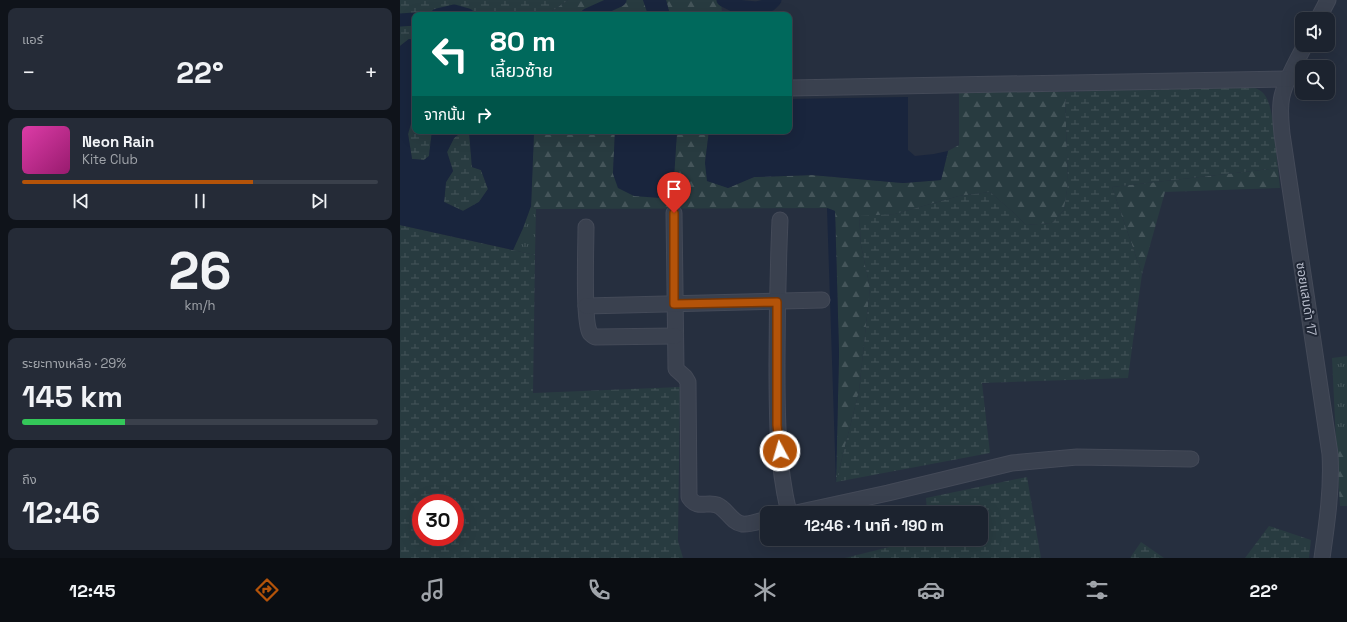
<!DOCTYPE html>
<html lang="th">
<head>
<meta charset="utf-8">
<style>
  body { margin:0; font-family:"Space Grotesk","Noto Sans Thai",sans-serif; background:#252b37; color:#f1f3f6; height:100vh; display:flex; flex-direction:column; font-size:15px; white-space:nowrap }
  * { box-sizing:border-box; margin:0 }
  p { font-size:13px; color:#a0a4aa }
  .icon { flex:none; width:22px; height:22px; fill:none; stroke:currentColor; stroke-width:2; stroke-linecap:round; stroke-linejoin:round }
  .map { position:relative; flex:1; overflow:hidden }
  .details { display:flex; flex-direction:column; gap:8px; padding:8px; background:#0f131a; width:400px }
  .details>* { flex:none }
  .top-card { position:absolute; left:12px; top:12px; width:380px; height:122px; border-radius:8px; box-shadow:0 4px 16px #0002,0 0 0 1px #3a404b; background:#00695c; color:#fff; overflow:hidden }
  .tools { position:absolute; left:895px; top:12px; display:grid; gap:8px }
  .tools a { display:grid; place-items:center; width:40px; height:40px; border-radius:8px; background:#1c232f; box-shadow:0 4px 16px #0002,0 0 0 1px #3a404b; font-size:20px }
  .speed { position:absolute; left:12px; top:494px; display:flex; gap:8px; font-size:20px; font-weight:700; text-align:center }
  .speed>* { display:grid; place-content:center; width:52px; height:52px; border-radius:50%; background:#1c232f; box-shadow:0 4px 16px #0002,0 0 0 1px #3a404b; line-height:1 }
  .speed .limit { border:6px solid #d22; background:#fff; color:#111 }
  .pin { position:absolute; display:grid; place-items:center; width:34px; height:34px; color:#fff; margin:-41px -17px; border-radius:50% 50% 50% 0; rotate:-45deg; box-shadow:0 0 4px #0007 }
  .pin .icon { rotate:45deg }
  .me { position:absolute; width:44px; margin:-22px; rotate:354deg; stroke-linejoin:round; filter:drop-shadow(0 0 3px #0008) }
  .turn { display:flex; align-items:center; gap:14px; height:84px; padding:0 12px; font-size:18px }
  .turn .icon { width:52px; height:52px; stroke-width:2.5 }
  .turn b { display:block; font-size:28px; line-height:34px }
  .then { display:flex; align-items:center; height:38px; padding:0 12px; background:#0003; gap:8px; font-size:15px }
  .big { font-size:30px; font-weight:700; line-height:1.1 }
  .details .tile { flex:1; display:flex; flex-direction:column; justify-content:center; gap:6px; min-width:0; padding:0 14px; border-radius:8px; background:#252b37 }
  .details .dial { align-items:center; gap:0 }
  .dial b { font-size:52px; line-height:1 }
  .song { display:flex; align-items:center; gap:12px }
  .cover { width:48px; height:48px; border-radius:6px; background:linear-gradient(135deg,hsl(320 70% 55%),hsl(320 70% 35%)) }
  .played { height:4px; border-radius:2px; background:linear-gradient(90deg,#b45309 65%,#3a404b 65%) }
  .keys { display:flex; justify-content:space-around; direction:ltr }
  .heat { display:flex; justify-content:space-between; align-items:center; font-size:22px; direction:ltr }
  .charge { height:6px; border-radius:3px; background:linear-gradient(90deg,#34c759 29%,#3a404b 0) }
  .trip { position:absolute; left:360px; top:506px; width:228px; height:40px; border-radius:8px; background:#1c232f; box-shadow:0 4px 16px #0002,0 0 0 1px #3a404b; font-weight:700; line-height:40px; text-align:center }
  .dock { display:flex; height:64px; justify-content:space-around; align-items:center; background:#0b0e13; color:#a0a4aa }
  .dock .icon { width:28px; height:28px }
  .dock .active { color:#b45309 }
  .dock b { font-size:18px; color:#f1f3f6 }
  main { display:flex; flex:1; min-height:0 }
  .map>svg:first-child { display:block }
  .grass { fill:url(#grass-tufts) }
  .forest { fill:url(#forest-firs) }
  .wetland { fill:url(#wetland-marsh); fill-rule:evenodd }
  .water { fill:#19253d }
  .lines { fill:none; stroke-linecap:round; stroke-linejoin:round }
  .canal { stroke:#19253d; stroke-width:13 }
  .minor-casing { stroke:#444a58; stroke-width:17 }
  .minor { stroke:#3a414f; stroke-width:15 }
  .route-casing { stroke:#753606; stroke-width:10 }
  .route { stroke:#b45309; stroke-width:7 }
  .labels { text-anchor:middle; stroke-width:4; stroke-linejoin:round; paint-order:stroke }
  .street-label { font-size:13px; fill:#b7bcca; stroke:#1f2634 }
</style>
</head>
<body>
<main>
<section class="details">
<div class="tile"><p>แอร์</p>
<div class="heat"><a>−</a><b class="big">22°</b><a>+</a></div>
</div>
<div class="tile">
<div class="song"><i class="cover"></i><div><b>Neon Rain</b><p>Kite Club</p></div></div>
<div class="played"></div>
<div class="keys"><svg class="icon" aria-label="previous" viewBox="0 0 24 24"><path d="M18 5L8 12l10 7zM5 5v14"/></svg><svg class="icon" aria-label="pause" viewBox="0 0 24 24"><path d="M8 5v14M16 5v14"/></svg><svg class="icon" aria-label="next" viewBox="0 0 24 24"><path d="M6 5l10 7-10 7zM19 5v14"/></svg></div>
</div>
<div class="tile dial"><b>26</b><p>km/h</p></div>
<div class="tile"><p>ระยะทางเหลือ · 29%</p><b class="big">145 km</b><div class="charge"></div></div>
<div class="tile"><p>ถึง</p><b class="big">12:46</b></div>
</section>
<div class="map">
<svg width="947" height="558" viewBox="0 0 947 558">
  <defs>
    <pattern id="grass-tufts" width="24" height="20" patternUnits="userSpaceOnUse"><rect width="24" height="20" fill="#283b40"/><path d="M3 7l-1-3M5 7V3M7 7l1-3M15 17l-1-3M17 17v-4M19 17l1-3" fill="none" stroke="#45555a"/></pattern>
    <pattern id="forest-firs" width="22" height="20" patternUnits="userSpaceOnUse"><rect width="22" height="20" fill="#283b40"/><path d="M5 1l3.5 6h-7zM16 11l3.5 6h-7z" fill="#45555a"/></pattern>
    <pattern id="wetland-marsh" width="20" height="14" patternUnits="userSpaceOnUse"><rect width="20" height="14" fill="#283b40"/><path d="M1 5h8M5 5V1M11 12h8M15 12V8" fill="none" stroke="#45555a"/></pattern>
  </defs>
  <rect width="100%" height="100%" fill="#262f3f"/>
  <!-- grass -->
  <g class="grass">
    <path d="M131 206 136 209 135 255 113 250 123 228Z"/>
    <path d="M947 356V441H936L932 358Z"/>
  </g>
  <!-- forest -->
  <g class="forest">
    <path d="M168 0H243L249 14 248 15H150L152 11Z"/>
    <path d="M266 0H321L322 15H270Z"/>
    <path d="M559 90 665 92 668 183 664 210 652 223 626 225 614 213 590 192 559 196 495 214 459 217 461 245 470 288 459 391 436 482 439 353 435 211 427 208 136 209 131 206 134 131H215L213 174 274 177 277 131H309L305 163 328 188 354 177 412 175 503 183 541 180 548 151 559 145Z"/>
    <path d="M878 168 880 188 765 192 742 274 712 187Z"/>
    <path d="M936 441H947V506H940Z"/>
  </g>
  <!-- wetland -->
  <g class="wetland">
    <path d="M0 0H168L152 11 150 15H15V40L9 39 0 46Z"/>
    <path d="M845 84C853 87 862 89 866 97 874 110 876 151 878 168L712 187 742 274 728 378 582 383 590 453 436 482 459 391 470 288 461 245 459 216 495 214 559 196 590 192 614 213 626 225 652 223 664 210 668 183 665 92Z"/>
    <path d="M15 109V131H32L29 156 24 160 12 159 8 134Z"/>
    <path d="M63 131H69L72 167 81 170 88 189 79 202 63 211 44 202 46 182 53 171 47 152 54 138Z"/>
    <path d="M0 225 135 255 133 393 280 387 278 541 283 558H0ZM21 503H55V537H21Z"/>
    <path d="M627 477 641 558H445L521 539H581V513H527L526 498Z"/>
    <path d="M869 526 911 540 909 558H845Z"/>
    <path d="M741 542 764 558H730Z"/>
  </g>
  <!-- water -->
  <g class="water">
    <path d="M243 0H266L270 15H248Z"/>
    <path d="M9 39 15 40V109L8 134 12 159 24 160 29 156 32 131H63L54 138 47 152 53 171 46 182 44 202 63 211 79 202 88 189 81 170 72 167 69 131H134L131 206 123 228 113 250 0 225V46Z"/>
    <path d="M508 97V150L515 156 534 154 548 151 541 180 503 183 412 175 354 177 328 188 307 181 305 163 309 131H389V99Z"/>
    <path d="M215 131H277L274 177 261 198 234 196 218 188 213 174Z"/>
    <path d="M427 208 435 211 439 353 436 482Z"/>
  </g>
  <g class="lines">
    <!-- canal -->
    <g class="canal">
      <path d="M323 0 335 6 356 8 370 5 375 0"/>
      <path d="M37 15 54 11 68 15"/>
      <path d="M187 15 220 0"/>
      <path d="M0 20 15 19"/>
    </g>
    <!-- minor casing -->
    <g class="minor-casing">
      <g id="minor">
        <path d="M918 19 928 0"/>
        <path d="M905 45C897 61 886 79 882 96 879 109 881 122 882 134L930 454C932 489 927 523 922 558"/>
        <path d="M389 88 888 79"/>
        <path d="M274 213 276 369 285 377 288 382 289 497C297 510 307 501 317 505 327 509 331 522 342 524 349 525 360 521 367 519"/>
        <path d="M380 220C378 268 377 316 377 364 377 414 377 464 389 513"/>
        <path d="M186 227C186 245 183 322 190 333 191 334 194 337 195 337L275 336"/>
        <path d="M186 306 422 300"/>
        <path d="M396 513 488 493 612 463 677 457 791 459"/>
      </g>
    </g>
    <!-- minor -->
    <use href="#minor" class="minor"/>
  </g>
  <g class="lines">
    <!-- route casing -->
    <g class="route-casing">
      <path id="route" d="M274 213V304L377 302V425L380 451"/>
    </g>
    <!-- route -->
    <use href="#route" class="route"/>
  </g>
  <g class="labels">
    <!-- street labels -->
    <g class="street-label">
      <text transform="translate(907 299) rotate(81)" y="5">ซอยแสมดำ 17</text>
    </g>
  </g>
</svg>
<div class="tools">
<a><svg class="icon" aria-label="sound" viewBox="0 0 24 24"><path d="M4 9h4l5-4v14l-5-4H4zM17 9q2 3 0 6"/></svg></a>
<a><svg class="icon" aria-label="search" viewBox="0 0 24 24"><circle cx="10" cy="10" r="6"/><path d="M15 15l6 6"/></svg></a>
</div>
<div class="speed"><div class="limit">30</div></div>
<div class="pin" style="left:274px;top:213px;background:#d93025"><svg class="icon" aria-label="arrive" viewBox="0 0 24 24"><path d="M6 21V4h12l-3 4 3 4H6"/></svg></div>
<svg class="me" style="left:380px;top:451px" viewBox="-20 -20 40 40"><circle r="17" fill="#b45309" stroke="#fff" stroke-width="3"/><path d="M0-11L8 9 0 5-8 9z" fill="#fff"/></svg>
<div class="trip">12:46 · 1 นาที · 190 m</div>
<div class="top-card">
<div class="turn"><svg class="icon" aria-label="left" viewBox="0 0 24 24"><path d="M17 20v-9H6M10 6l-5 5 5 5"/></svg><div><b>80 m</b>เลี้ยวซ้าย</div></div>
<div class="then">จากนั้น<svg class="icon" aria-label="right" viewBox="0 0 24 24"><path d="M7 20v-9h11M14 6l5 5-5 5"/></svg></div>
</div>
</div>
</main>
<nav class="dock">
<b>12:45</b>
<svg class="icon active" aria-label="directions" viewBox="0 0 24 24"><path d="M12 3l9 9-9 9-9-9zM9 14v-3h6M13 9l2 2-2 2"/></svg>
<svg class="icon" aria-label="music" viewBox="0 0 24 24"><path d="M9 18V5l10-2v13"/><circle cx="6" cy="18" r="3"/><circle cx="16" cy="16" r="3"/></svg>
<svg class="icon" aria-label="phone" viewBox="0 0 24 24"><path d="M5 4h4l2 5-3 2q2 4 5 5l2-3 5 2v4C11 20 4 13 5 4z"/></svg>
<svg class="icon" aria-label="climate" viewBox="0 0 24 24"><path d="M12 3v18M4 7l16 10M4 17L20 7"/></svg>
<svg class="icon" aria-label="car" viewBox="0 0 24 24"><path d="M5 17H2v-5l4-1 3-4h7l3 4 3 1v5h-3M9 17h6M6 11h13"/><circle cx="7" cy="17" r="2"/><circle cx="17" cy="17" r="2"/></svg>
<svg class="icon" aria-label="filters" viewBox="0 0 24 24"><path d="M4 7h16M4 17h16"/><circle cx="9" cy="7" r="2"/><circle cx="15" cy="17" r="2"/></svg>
<b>22°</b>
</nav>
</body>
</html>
